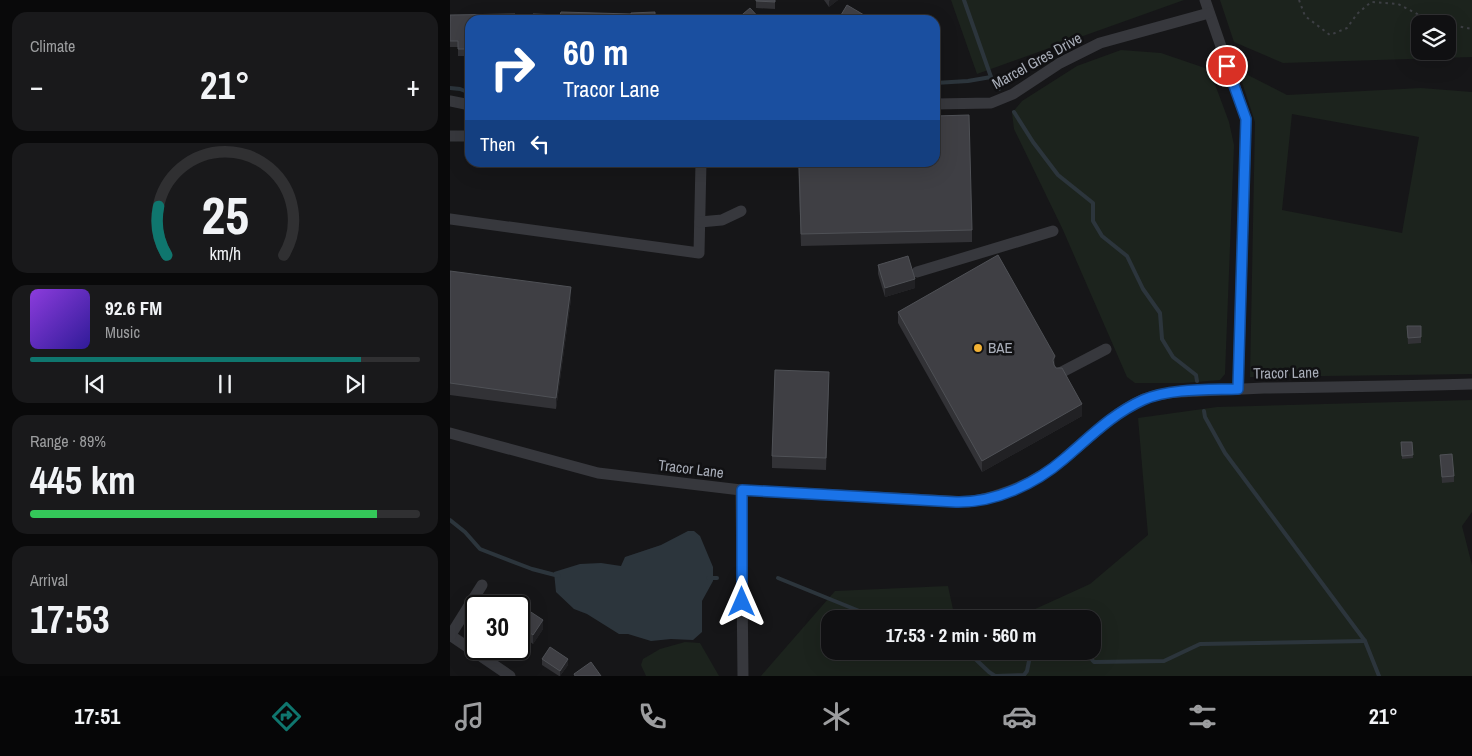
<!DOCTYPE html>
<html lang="en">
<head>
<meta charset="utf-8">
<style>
  body { margin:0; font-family:"Archivo Narrow",sans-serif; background:#19191b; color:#f1f3f6; height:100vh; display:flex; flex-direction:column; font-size:19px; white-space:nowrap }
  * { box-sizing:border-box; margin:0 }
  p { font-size:16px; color:#9c9d9f }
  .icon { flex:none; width:28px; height:28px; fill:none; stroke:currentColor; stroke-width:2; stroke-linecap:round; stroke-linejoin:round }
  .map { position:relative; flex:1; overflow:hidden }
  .panel { display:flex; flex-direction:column; gap:12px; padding:12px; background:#09090a; width:450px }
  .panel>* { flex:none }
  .guide { position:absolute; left:15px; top:15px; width:475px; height:152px; border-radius:15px; box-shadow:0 5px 20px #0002,0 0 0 1px #303032; background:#1a4fa0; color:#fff; overflow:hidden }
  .buttons { position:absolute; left:961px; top:15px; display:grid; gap:10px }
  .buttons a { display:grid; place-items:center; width:45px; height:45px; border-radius:10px; background:#101012; box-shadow:0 5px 20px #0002,0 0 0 1px #303032; font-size:25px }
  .speed { position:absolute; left:15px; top:595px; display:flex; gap:10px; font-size:25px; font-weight:700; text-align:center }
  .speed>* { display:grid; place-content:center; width:65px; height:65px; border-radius:50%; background:#101012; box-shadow:0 5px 20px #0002,0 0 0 1px #303032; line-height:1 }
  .speed .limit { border:2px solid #111; border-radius:8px; background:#fff; color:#111 }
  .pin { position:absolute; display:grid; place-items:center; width:42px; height:42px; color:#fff; margin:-21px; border:2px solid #fff; border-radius:50%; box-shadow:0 1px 5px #0007 }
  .me { position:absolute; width:55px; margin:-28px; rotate:0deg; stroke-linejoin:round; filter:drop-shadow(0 0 4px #0008) }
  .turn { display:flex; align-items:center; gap:18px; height:105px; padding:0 15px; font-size:22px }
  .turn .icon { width:65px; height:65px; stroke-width:2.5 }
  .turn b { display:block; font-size:35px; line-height:42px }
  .then { display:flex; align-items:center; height:48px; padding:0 15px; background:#0003; gap:10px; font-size:19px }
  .big { font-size:38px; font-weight:800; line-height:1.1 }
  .panel .card { flex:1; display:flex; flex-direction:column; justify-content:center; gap:8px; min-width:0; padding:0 18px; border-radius:15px; background:#19191b }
  .panel .dial { align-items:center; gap:0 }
  .dial svg { height:130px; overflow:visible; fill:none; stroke:#303032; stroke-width:7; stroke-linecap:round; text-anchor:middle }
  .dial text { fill:#f1f3f6; stroke:none }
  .song { display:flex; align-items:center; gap:15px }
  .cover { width:60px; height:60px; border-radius:8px; background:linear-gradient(135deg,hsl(270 70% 55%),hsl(250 70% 35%)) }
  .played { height:5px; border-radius:2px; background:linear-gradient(90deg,#0f766e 85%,#303032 85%) }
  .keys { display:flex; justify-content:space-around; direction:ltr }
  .heat { display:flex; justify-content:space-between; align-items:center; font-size:28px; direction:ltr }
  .charge { height:8px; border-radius:4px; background:linear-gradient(90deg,#34c759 89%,#303032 0) }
  .trip { position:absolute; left:371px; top:610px; width:280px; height:50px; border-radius:15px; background:#101012; box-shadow:0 5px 20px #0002,0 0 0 1px #303032; font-weight:800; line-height:50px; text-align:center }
  .dock { display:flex; height:80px; justify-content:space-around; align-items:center; background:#060607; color:#9c9d9f }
  .dock .icon { width:35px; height:35px }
  .dock .current { color:#0f766e }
  .dock b { font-size:22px; color:#f1f3f6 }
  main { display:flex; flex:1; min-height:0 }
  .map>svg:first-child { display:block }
  .green { fill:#1c231d; fill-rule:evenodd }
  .water { fill:#2c353c }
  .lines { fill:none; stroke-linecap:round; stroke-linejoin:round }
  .stream { stroke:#2c353c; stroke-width:4 }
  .path { stroke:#3d3f44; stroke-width:2; stroke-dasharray:2.5 4; stroke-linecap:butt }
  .minor { stroke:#37383d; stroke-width:11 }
  .wall { fill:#323236 }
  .shaded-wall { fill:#212124 }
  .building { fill:#3f3f44; stroke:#4f5156 }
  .route-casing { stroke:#114b97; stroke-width:12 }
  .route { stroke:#1a73e8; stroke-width:9 }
  .poi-dot { fill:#f2b134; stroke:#111113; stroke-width:2 }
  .labels { text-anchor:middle; stroke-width:5; stroke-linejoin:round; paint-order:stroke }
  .street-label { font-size:15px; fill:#a8adb8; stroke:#111113 }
  .poi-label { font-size:15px; fill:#a8adb8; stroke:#111113; text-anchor:start }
</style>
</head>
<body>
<main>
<section class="panel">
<div class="card"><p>Climate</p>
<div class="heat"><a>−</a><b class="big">21°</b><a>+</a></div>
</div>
<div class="card dial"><svg viewBox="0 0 100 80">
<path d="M14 69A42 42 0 1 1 86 69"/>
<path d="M14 69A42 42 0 0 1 9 39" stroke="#0f766e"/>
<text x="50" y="56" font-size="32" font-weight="700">25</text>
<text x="50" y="72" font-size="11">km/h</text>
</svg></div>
<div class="card">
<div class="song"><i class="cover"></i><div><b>92.6 FM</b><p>Music</p></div></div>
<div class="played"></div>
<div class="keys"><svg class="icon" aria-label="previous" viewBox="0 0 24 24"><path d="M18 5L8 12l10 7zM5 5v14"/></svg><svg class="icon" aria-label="pause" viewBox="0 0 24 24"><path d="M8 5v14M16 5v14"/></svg><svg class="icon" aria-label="next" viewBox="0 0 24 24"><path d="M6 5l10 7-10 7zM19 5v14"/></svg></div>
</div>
<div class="card"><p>Range · 89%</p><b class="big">445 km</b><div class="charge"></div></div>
<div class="card"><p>Arrival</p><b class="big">17:53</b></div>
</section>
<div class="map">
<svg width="1022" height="676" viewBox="0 0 1022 676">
  <rect width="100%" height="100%" fill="#161618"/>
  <!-- green -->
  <g class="green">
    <path d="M501 0H734L527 74Z"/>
    <path d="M770 0H1022V57L833 63 784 42ZM970 24H998V51H970Z"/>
    <path d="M671 50 711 53 755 68 766 87 779 122 784 145 775 374 770 380 734 383H685L677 377 613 230 564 129 562 113 572 101 627 66Z"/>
    <path d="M788 70 837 95 971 88 1022 92V374L800 377 805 122ZM842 114 969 137 952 233 832 210Z"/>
    <path d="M1022 400V512L1012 526 1022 565V676H311L385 591 498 586 505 619H380V651H642V619H549L572 615 640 584 698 535 688 418 767 407Z"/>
    <path d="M235 642 250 643 269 676H196L191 665 193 659 210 649Z"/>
  </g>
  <!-- water -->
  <path class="water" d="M238 531H244L250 536 263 567V581L252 601V632L243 640 221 639 201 641 178 634H169L137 614 124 609 106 592 104 572 130 564 151 563 171 566 175 557 211 545Z"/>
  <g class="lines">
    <!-- stream -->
    <g class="stream">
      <path d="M514 0 541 77 549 89"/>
      <path d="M485 83 518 81 541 77"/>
      <path d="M0 88 10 89 20 93"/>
      <path d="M564 112 583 142 608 175 643 203V221L652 236 677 256 693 289 710 313 712 339 723 357 746 375 747 381"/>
      <path d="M754 411 755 417 775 453 915 641 929 676"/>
      <path d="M0 520 15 532 30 549 82 569 109 576"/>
      <path d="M258 578H267"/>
      <path d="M328 578 429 619"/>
      <path d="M515 651 518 652 539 672 545 676 574 675 577 671 581 651"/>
      <path d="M634 651 644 662 714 661 750 644 915 641"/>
    </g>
    <!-- path -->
    <g class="path">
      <path d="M849 0 855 16 880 35 897 28 907 14 921 2 948 4 979 20 996 24"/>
      <path d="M998 24 1022 29"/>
    </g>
    <!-- minor -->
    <g class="minor">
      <path d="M755 0 796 119 788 389"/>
      <path d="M0 101 20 105"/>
      <path d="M485 104 541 103 563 94 610 63 650 43 759 13"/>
      <path d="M0 136H20"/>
      <path d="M0 219 249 253 251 162"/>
      <path d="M250 222 272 220 291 211"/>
      <path d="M467 272 603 231"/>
      <path d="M610 373 656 349"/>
      <path d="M0 433 148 473 291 490 518 502C553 496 585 483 613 460 640 438 662 413 694 399 712 392 732 392 750 391 772 390 793 389 814 388 884 387 953 386 1022 384"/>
      <path d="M291 490 293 676"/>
      <path d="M0 635 60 676"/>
      <path d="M0 636 32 585"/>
    </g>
  </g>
  <!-- wall -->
  <g class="wall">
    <path d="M306 0H325V9L306 8Z"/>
    <path d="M374 0H388L379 7Z"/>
    <path d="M0 15 20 20V56H8V47H0Z"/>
    <path d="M348 162 522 230V242L351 246Z"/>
    <path d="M428 265 465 288 435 297 428 274Z"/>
    <path d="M0 271 121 299 106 409 0 395Z"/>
    <path d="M448 312 605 366 606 368 632 416 532 472 448 323Z"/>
    <path d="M957 326H971V343L958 344Z"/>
    <path d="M379 384 376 470 322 468V456Z"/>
    <path d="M951 442H962L963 458 952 459Z"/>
    <path d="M990 455 1004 476V482L992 483Z"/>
    <path d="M69 606 93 629 83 644 69 634Z"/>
    <path d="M92 659 118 665 110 676H109L92 665Z"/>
  </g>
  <!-- shaded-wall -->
  <g class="shaded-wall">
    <path d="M380 0H388L379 7V1Z"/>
    <path d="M465 279V288L435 297V288Z"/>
    <path d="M121 287V299L106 409V398Z"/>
    <path d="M605 356V368L603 372V360Z"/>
    <path d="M632 404V416L532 472V461Z"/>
    <path d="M93 620V629L83 644V635Z"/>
    <path d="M118 659V665L110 676V671Z"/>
  </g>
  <!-- building -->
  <g class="building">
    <path d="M306 0H325V2L306 1Z"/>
    <path d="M397 5 414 15 413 17 417 20H388Z"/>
    <path d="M300 8 311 20H286Z"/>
    <path d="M111 12 181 14V13L205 12V17L241 18V20H83V14L110 15Z"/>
    <path d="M65 14V20H20V49H8V41H0V15Z"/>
    <path d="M519 115 522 230 351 234 349 162H485V116Z"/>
    <path d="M548 255 605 356 603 360 604 365 606 368H612L632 404 532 461 448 312Z"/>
    <path d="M458 256 465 279 435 288 428 265Z"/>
    <path d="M0 271 121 287 106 398 0 383Z"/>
    <path d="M957 326H971V337L958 338Z"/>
    <path d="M325 370 379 372 376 458 322 456Z"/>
    <path d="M951 442H962L963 455 952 456Z"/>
    <path d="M1002 454 1004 476 992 477 990 455Z"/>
    <path d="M55 595 93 620 83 635 69 625V606H47Z"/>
    <path d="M100 647 118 659 110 671 92 659Z"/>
    <path d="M141 662 151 676H125L124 674Z"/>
  </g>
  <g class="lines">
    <!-- route casing -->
    <g class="route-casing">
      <path id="route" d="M292 602V490L506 502C545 503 585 484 614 459 640 437 662 414 693 400 720 388 760 390 788 389L796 119 777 66"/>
    </g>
    <!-- route -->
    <use href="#route" class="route"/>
  </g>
  <!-- markers -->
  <circle class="poi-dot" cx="528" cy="348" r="5"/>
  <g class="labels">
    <!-- street labels -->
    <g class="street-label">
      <text transform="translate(587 61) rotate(-29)" y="5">Marcel Gres Drive</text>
      <text transform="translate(836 373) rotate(-1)" y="5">Tracor Lane</text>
      <text transform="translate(241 469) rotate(7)" y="5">Tracor Lane</text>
    </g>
    <!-- poi labels -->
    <g class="poi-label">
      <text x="538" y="353">BAE</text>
    </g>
  </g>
</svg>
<div class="buttons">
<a><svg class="icon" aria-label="layers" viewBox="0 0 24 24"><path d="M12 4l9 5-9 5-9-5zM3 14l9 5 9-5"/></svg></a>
</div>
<div class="speed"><div class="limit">30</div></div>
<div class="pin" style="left:777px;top:66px;background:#d93025"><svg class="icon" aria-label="arrive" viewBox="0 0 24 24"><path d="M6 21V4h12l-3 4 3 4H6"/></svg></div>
<svg class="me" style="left:292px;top:602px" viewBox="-20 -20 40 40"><path d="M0-17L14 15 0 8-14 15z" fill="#1a73e8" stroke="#fff" stroke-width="4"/></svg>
<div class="trip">17:53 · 2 min · 560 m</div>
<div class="guide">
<div class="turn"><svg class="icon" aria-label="right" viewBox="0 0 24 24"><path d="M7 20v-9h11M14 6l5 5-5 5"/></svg><div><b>60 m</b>Tracor Lane</div></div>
<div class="then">Then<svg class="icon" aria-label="left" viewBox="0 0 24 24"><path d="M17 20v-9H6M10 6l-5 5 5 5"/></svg></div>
</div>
</div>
</main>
<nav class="dock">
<b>17:51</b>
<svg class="icon current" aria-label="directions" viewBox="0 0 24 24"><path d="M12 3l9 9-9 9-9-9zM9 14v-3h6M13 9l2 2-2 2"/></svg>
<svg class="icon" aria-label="music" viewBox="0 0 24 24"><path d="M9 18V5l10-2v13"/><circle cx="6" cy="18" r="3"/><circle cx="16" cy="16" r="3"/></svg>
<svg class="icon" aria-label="phone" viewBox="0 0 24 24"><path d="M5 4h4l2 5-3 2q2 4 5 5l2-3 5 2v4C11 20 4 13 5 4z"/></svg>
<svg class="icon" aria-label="climate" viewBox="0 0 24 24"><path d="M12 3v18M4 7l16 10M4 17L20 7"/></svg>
<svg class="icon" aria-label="car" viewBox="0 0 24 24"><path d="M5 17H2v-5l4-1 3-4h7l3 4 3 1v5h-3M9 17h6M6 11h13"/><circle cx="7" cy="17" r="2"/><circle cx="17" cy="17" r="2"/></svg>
<svg class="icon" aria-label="filters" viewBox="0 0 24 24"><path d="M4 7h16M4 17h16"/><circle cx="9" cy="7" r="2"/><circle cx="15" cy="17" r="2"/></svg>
<b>21°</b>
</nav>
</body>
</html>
